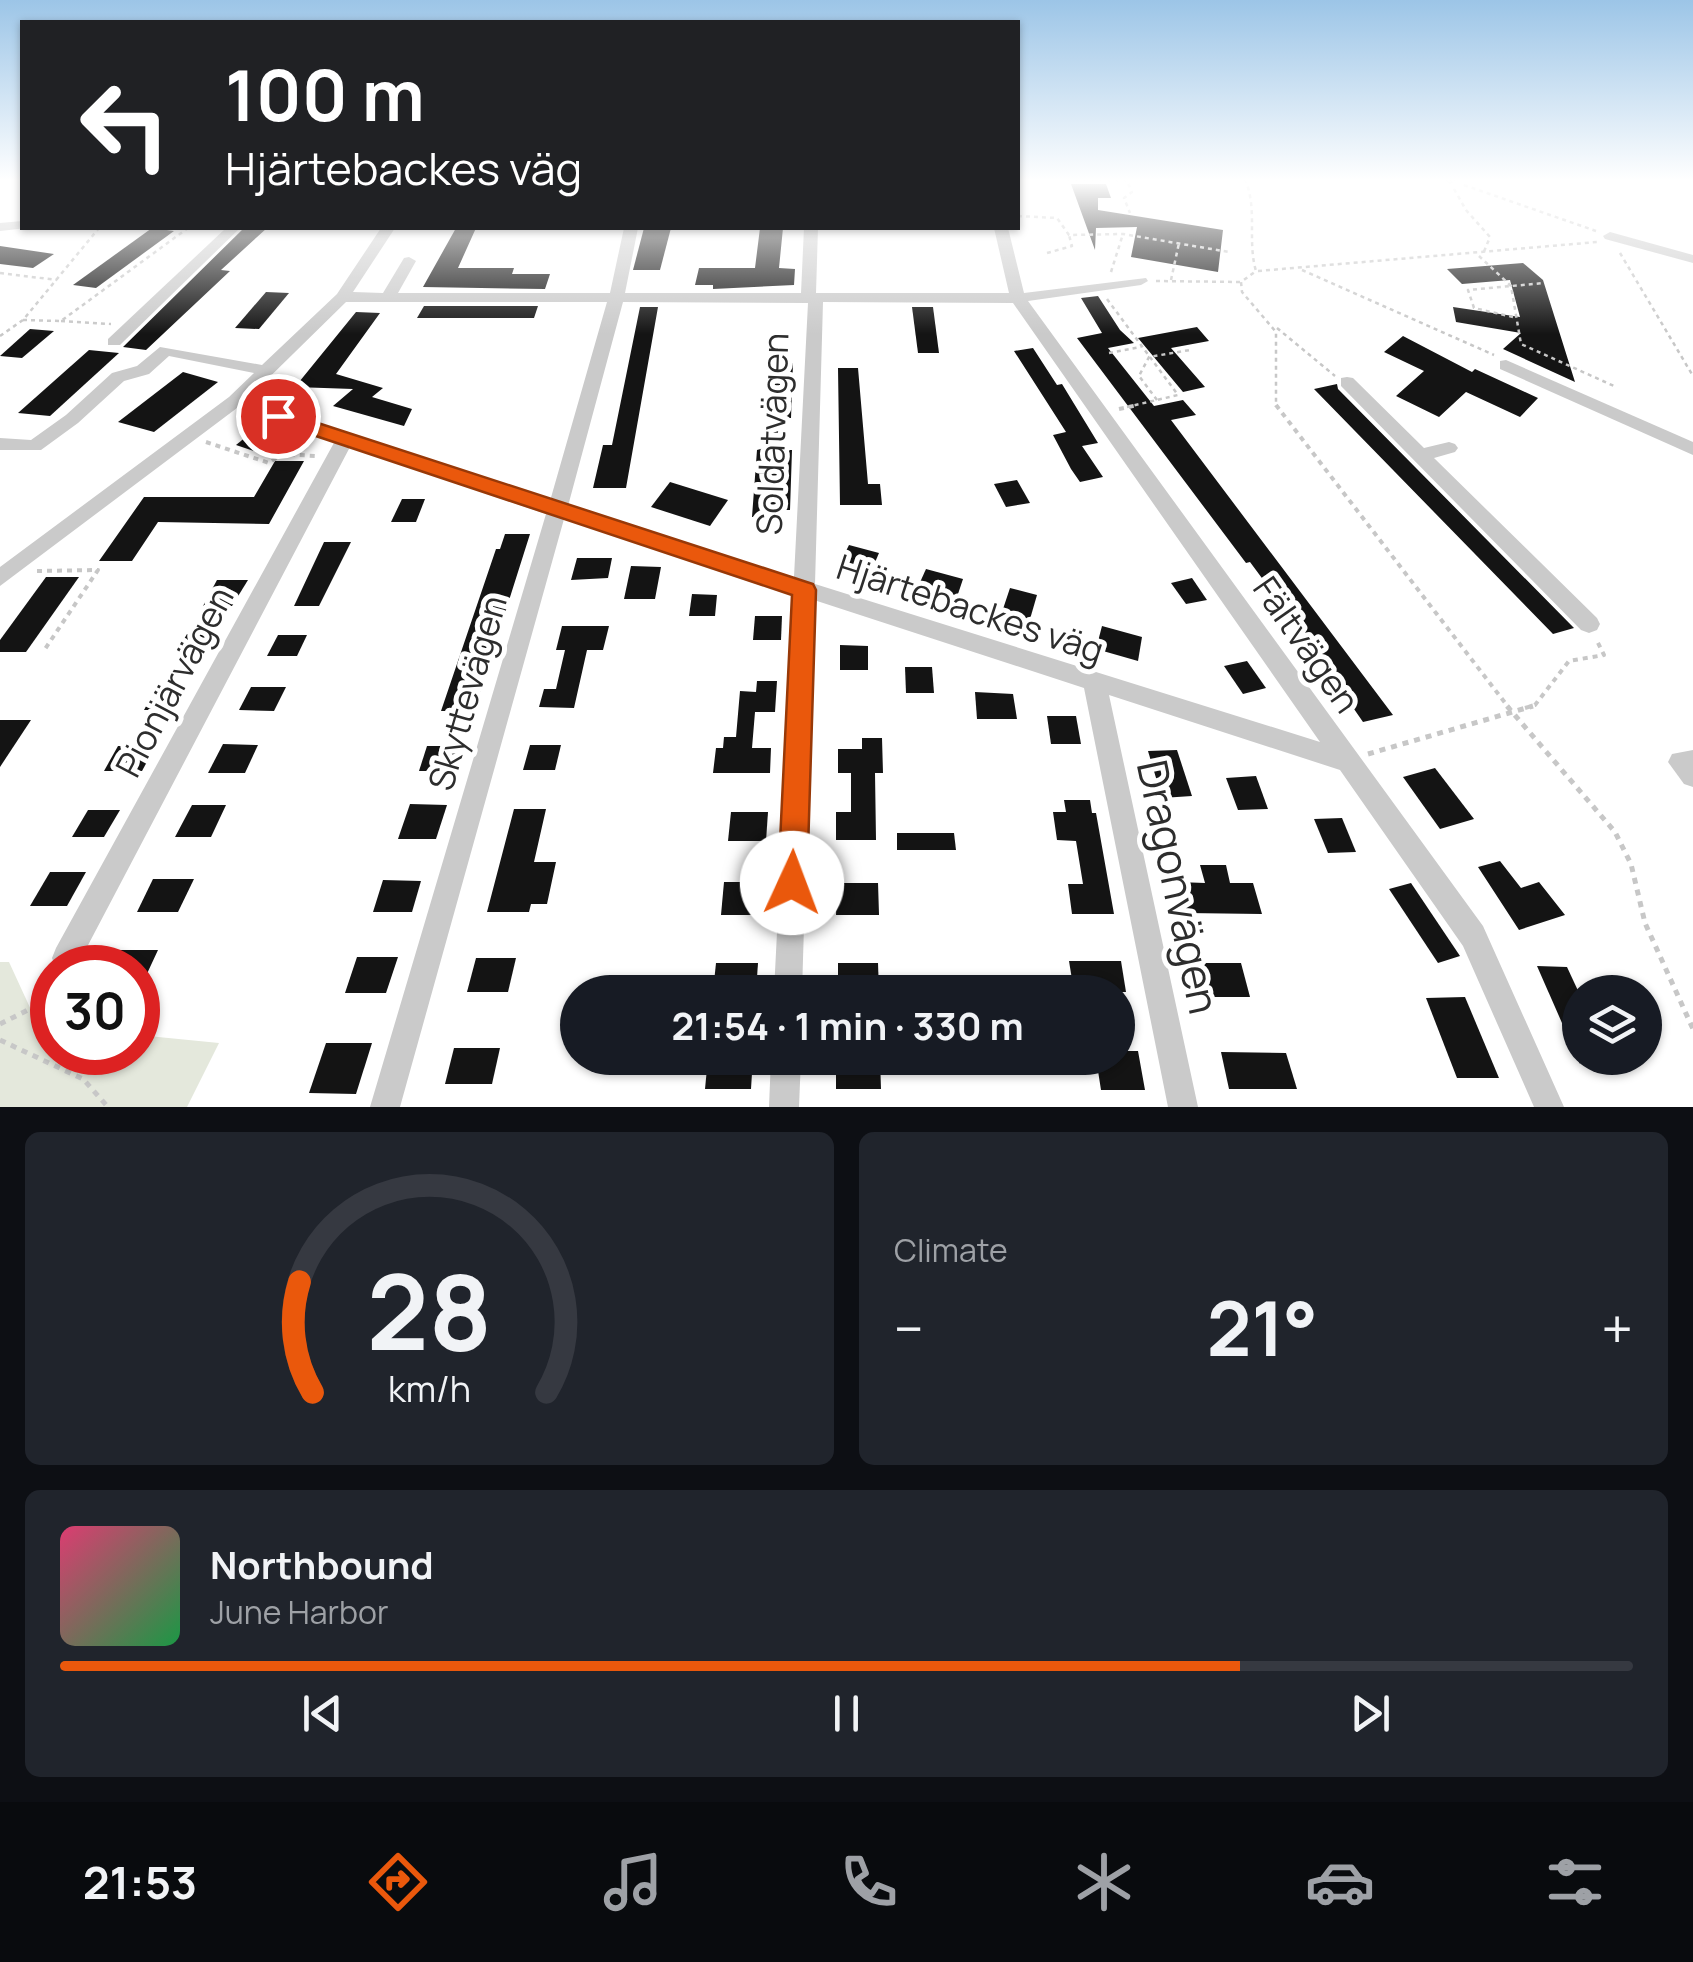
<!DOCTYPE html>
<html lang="en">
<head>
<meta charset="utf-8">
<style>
  body { margin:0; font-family:Manrope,sans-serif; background:#20242c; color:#f1f3f6; height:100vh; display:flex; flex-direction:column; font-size:38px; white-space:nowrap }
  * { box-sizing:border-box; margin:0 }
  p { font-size:32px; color:#9ea1a6 }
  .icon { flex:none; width:55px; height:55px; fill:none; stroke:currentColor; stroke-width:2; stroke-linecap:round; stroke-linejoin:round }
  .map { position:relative; height:1107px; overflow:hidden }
  .side { display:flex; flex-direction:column; gap:25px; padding:25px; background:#0d0f14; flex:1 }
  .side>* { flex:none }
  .top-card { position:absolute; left:20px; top:20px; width:1000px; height:210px; border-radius:0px; box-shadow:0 2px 8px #0004; background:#202124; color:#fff; overflow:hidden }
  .controls { position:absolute; left:1562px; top:975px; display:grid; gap:20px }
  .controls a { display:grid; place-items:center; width:100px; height:100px; border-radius:50%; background:#171b24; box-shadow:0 2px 8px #0004; font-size:50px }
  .speed { position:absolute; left:30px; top:945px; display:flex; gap:20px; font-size:50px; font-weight:700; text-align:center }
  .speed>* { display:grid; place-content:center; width:130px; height:130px; border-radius:50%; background:#171b24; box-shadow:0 2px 8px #0004; line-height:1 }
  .speed .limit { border:15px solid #d22; background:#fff; color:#111 }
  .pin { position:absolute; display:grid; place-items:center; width:85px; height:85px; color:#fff; margin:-42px; border:5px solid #fff; border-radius:50%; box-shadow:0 2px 10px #0007 }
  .me { position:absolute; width:110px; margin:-55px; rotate:2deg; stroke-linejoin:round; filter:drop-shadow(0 0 8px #0008) }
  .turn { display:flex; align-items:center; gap:35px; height:210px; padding:0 40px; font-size:45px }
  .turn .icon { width:130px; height:130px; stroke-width:2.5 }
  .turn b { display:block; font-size:70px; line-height:85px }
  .big { font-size:75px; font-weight:700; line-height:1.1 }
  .side .card { flex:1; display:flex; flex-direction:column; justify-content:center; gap:15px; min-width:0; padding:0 35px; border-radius:15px; background:#20242c }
  .side .dial { align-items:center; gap:0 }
  .dial svg { height:260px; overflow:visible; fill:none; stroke:#363941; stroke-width:7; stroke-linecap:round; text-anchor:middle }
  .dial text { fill:#f1f3f6; stroke:none }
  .song { display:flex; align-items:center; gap:30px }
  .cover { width:120px; height:120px; border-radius:15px; background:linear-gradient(135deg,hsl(340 70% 55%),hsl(140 70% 35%)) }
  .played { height:10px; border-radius:5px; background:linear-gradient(90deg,#ea580c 75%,#363941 75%) }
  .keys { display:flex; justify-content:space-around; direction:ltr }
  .heat { display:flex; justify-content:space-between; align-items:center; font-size:55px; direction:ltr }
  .side .tiles { flex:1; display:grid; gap:25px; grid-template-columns:1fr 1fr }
  .card:last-child { grid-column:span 2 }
  .trip { position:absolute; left:560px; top:975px; width:575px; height:100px; border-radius:50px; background:#171b24; box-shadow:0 2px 8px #0004; font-weight:700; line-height:100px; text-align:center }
  .dock { display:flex; height:160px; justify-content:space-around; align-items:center; background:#090b0e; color:#9ea1a6 }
  .dock .icon { width:70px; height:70px }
  .dock .on { color:#ea580c }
  .dock b { font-size:45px; color:#f1f3f6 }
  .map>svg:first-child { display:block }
  .green { fill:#e4e8dc }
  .building { fill:#141414 }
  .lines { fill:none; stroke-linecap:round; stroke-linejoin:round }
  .path-far2 { stroke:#c7c7c7; stroke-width:2.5; stroke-dasharray:4 4; stroke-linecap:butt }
  .path-far1 { stroke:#c7c7c7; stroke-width:4; stroke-dasharray:5 5; stroke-linecap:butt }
  .path { stroke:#c7c7c7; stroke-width:5; stroke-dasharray:6 6; stroke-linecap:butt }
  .minor { fill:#cacaca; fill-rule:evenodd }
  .route { fill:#ea580c; stroke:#983908; stroke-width:2.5 }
  .labels { text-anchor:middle; stroke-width:10; stroke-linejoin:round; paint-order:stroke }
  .street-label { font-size:35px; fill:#2d2d2d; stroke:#fff }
  .near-street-label { font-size:42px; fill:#2d2d2d; stroke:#fff }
</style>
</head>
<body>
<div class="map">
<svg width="1693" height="1107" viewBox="0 0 1693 1107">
  <rect width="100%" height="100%" fill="#fff"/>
  <!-- green -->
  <path class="green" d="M0 962H9L38 1025 52 1027V1052H138V1035L219 1043 187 1107H0Z"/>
  <!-- building -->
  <g class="building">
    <path d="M1071 184H1106L1111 198H1098V210L1223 230 1218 272 1131 257 1137 227 1096 228 1095 250Z"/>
    <path d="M152 228 174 231 96 288 73 285Z"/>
    <path d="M244 228H267L221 270 230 271 146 350 123 347Z"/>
    <path d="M456 228H476L458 268H514L512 274H550L545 289 423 287Z"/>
    <path d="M644 228H671L660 270H633Z"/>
    <path d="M760 228H783L779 268 795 269 794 285 713 289V285H695L699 268H755Z"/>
    <path d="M0 246 54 254 33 268 0 264Z"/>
    <path d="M1523 263 1543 280 1575 382 1503 349 1521 333 1456 322 1453 307 1520 317 1510 280 1462 284 1447 269Z"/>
    <path d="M266 292 289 293 259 329 235 328Z"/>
    <path d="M1098 296 1120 330 1134 343 1108 348 1154 406 1183 400 1196 415 1171 420 1393 715 1363 722 1282 605 1278 606 1265 590 1270 589 1250 562 1246 563 1077 338 1102 333 1081 298Z"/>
    <path d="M424 306H538L534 318H417Z"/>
    <path d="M640 307H658L626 488H593L603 445H612Z"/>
    <path d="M912 307H933L939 353H918Z"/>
    <path d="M356 312 380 313 336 374 383 388 372 397 412 409 404 426 333 406 353 389 295 387Z"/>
    <path d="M1197 327 1209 341 1171 348 1205 387 1183 392 1138 338Z"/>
    <path d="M30 329 54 331 22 358 0 356Z"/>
    <path d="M1403 336 1472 372 1475 369 1538 398 1520 417 1466 392 1439 417 1396 396 1424 371 1384 352Z"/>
    <path d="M1033 348 1057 385 1062 384 1098 443 1082 446 1103 477 1080 482 1071 469 1053 435 1066 432 1014 351Z"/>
    <path d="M89 350 119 353 50 416 18 413Z"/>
    <path d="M777 363H793L791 418H783L782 450H792L790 510H782V517H752L757 450 768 447 771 377 776 376Z"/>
    <path d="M838 368H858L868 484H880L882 505H840Z"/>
    <path d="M183 372 218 382 154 432 118 422Z"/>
    <path d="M1337 384 1338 389 1574 628 1553 634 1314 389Z"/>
    <path d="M258 427 296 439 274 458 236 445Z"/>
    <path d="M275 461H304L269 524 158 522 132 561H99L144 497H254Z"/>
    <path d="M1017 480 1030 503 1006 507 994 484Z"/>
    <path d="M670 482 728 500 710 526 651 507Z"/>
    <path d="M402 499H425L416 522H391Z"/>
    <path d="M505 534H530L474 711H441L496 549H500Z"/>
    <path d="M324 542H351L319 606H294Z"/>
    <path d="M849 545 879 553 870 574 839 565Z"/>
    <path d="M577 558H612L608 578 571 580Z"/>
    <path d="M631 566 661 567 655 599H624Z"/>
    <path d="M926 569 963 579 956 600 917 589Z"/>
    <path d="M46 577H79L26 652H0V640Z"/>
    <path d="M1192 578 1207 600 1186 604 1171 583Z"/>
    <path d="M217 580H248L232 606H203Z"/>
    <path d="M1010 588 1037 595 1028 626 1000 618Z"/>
    <path d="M692 594 717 595 715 616H689Z"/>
    <path d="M755 616H782L781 640H753Z"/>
    <path d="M562 626H609L603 650H587L574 708 539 707 544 689H556L565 650H556Z"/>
    <path d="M1102 626 1142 637 1138 661 1096 649Z"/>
    <path d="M187 634H217L207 651H177Z"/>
    <path d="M278 635H307L297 656H267Z"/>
    <path d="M840 645 868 646V670H840Z"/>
    <path d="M1247 661 1266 688 1243 694 1224 666Z"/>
    <path d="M905 667H932L934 693H906Z"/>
    <path d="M757 681H777L775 712H755L752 748H771L770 773H713L716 748H723L724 737H736L740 691 756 692Z"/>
    <path d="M251 687H286L274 711 239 710Z"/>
    <path d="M156 688 187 689 175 710H144Z"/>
    <path d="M975 692 1013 694 1017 719H977Z"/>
    <path d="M1047 716H1076L1081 744H1051Z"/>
    <path d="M0 720H31L0 767Z"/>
    <path d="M862 738H882L883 773H875L876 840H836V812H851V773H838V749H862Z"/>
    <path d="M223 744 258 745 245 773H208Z"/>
    <path d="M530 745H561L555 770H523Z"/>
    <path d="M118 746 155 747 142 771H104Z"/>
    <path d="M427 746H463L455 771H419Z"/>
    <path d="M1177 750 1192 796 1162 798 1148 751Z"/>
    <path d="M1435 768 1474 819 1440 829 1403 777Z"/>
    <path d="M1256 776 1268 809 1238 810 1226 778Z"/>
    <path d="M1064 800H1090L1092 813H1096L1114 914H1072L1068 884H1083L1076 841 1057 840 1053 812H1066Z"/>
    <path d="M410 804 447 805 436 839H398Z"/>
    <path d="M192 805H226L211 837H175Z"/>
    <path d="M514 809H546L534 862H556L547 904H531L529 912H487Z"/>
    <path d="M88 810H120L104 837H72Z"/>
    <path d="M731 812H768L766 841H728Z"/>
    <path d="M1342 818 1356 852 1328 853 1314 819Z"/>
    <path d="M897 833H954L956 850H897Z"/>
    <path d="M1500 861 1521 888 1539 882 1565 915 1519 930 1478 867Z"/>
    <path d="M1200 865H1226L1230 883H1253L1262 914 1186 913 1178 882 1205 883Z"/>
    <path d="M50 872H86L67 906H30Z"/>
    <path d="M153 879H194L178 912H137Z"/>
    <path d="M383 880 421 881 412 912H373Z"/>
    <path d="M724 882H764L762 915H721Z"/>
    <path d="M837 883H878L879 915H836Z"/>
    <path d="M1411 883 1460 956 1438 963 1389 889Z"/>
    <path d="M119 950H158L138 993V968H110Z"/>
    <path d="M357 957H398L386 993H345Z"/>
    <path d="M476 958H516L508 992H467Z"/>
    <path d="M1069 961H1121L1126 992H1074Z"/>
    <path d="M716 963H758L756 992H713Z"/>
    <path d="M838 963H878L879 992H838Z"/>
    <path d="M1201 963H1241L1250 997H1208Z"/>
    <path d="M1537 966 1567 967 1580 995V1064Z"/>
    <path d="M1465 997 1499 1078H1457L1426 998Z"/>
    <path d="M326 1043H372L356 1094 309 1093Z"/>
    <path d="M454 1048H500L492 1084H445Z"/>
    <path d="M1118 1051H1138L1145 1090H1101L1096 1058H1118Z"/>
    <path d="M1221 1052 1286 1053 1297 1089H1229Z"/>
    <path d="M708 1058H753L751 1089H705Z"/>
    <path d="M836 1058H880L881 1089H836Z"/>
  </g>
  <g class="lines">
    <!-- path-far2 -->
    <g class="path-far2">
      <path d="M1058 179 1127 181 1132 192 1124 198 1130 213"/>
      <path d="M1245 179C1258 210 1247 240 1256 271L1241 282 1242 292 1276 332V407"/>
      <path d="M1464 185 1596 231"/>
      <path d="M1454 189 1466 210 1490 237 1483 254"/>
      <path d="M1018 216 1057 218 1069 235 1123 234 1229 252"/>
      <path d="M1047 253 1072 246 1069 235"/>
      <path d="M1620 253 1693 376"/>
      <path d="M1479 256 1511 286 1521 344 1614 386"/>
      <path d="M1302 270 1494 355"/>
      <path d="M1258 271 1597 242"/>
      <path d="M1111 272 1123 234"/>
      <path d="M0 273 57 280"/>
      <path d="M1171 280 1179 243"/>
      <path d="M1156 281 1241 282"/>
      <path d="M1107 299 1178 395 1127 407"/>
      <path d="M1513 317 1474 308 1468 290 1544 283"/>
      <path d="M23 320 61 321 188 228"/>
      <path d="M61 321 111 324"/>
      <path d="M1277 328 1335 376"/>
      <path d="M0 336 23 320 99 228"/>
      <path d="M1109 353 1141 347"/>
      <path d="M1157 400 1139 376 1149 357 1190 350"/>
    </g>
    <!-- path-far1 -->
    <g class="path-far1">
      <path d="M1276 405 1509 708"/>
      <path d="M1119 409 1138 405"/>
      <path d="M206 442 269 463 282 454 316 456"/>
      <path d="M37 571 98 570 45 649"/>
      <path d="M1525 708 1535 705 1569 661 1604 655 1597 641"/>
    </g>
    <!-- path -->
    <g class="path">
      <path d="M1507 706 1615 832 1631 864 1645 923 1693 1029"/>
      <path d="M1368 754 1533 706"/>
      <path d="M0 1024 44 1002 52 985"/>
      <path d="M0 1040 83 1079 108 1107"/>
    </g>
    <!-- minor -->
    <g class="minor">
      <path d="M1442 179H1456V180L1450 184Z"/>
      <path d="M22 221V228H27L0 231V223Z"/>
      <path d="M226 228H240L120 345H108V339Z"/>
      <path d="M381 228H395L353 292 383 293 404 258 409 257 416 261 398 293H610L624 228H638L625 293H801L804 228H818L816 293H1009L994 228H1008L1024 293 1146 278 1148 281 1141 285 1028 301 1483 926 1564 1107H1534L1463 946 1340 770 1109 695 1198 1107H1168L1084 688 814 600 802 992H774L794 594 564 519 400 1107H370L546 514 350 447 76 968H56L52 958 56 948 335 441 237 408 0 586V567L229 397 254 373 169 356 149 374 124 381 78 423 41 450H0V438L31 440 66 415 112 373 137 366 160 347 262 365 337 294ZM346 302H607L550 501 247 399ZM623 302 808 303 794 577 568 506ZM823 302 1013 303 1320 742 815 584Z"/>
      <path d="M1610 232 1693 255V263L1605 239 1603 236Z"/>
      <path d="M1506 360 1693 442V455L1500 369V361Z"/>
      <path d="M1347 377 1353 378 1424 448 1449 442 1455 444 1458 448 1455 452 1434 458 1597 618 1600 624 1597 630 1589 633 1581 630 1341 386V378Z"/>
      <path d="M1693 750V787L1684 784 1668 762 1672 754Z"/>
      <path d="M771 1058H801L799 1107H769Z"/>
    </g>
  </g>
  <!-- sky -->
  <linearGradient id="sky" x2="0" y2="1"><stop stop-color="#9cc5e7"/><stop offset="0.54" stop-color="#fff"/><stop offset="1" stop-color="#fff" stop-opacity="0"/></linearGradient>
  <rect width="1693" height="334" fill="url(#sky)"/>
  <!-- route -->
  <path class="route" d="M278 410 813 584 816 590 807 883 803 893 792 897 782 893 778 883 792 595 271 421V412Z"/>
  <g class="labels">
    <!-- street labels -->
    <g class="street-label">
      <text transform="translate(773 434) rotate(-88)" y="12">Soldatvägen</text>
      <text transform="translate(970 609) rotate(18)" y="12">Hjärtebackes väg</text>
      <text transform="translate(1306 645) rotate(55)" y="12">Fältvägen</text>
      <text transform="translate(175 682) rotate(-62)" y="12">Pionjärvägen</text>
      <text transform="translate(468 693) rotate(-74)" y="12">Skyttevägen</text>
    </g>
    <!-- near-street labels -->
    <g class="near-street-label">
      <text transform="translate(1178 887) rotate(78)" y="15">Dragonvägen</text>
    </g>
  </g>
</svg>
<div class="controls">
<a><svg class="icon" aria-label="layers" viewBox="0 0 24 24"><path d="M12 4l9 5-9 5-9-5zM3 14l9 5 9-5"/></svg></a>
</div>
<div class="speed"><div class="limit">30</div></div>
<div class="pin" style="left:278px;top:416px;background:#d93025"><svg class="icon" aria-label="arrive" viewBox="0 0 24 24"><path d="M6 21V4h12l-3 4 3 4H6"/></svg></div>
<svg class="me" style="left:792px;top:883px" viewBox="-20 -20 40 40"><circle r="19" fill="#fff"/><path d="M0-13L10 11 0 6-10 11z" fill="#ea580c"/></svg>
<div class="trip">21:54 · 1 min · 330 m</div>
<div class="top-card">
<div class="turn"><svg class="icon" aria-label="left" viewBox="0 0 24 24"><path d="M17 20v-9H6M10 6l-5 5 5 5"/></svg><div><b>100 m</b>Hjärtebackes väg</div></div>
</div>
</div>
<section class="side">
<div class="tiles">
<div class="card dial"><svg viewBox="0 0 100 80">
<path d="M14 69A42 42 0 1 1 86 69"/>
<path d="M14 69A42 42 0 0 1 10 35" stroke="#ea580c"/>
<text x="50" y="56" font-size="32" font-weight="700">28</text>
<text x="50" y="72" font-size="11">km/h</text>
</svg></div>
<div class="card"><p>Climate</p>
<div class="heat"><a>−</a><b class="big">21°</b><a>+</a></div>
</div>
<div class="card">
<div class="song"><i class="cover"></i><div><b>Northbound</b><p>June Harbor</p></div></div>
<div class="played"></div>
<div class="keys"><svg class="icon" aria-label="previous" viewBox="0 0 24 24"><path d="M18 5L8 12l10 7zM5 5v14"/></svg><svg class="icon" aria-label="pause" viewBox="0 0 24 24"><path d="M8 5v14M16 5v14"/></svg><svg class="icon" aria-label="next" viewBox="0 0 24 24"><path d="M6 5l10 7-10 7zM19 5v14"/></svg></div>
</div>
</div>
</section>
<nav class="dock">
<b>21:53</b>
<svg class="icon on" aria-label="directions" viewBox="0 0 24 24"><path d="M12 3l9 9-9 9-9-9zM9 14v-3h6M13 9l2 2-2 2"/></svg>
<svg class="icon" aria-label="music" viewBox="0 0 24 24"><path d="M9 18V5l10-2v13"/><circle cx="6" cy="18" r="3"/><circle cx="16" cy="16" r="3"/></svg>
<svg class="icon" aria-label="phone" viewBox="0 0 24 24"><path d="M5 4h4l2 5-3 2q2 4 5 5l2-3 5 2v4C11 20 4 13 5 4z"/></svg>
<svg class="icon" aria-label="climate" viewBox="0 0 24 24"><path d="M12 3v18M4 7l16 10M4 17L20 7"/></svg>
<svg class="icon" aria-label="car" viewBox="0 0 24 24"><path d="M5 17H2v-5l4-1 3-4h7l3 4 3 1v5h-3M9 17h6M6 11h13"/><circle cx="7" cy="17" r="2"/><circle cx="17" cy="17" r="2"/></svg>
<svg class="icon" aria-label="filters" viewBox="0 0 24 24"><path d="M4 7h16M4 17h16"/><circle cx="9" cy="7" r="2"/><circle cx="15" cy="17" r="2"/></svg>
</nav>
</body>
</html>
